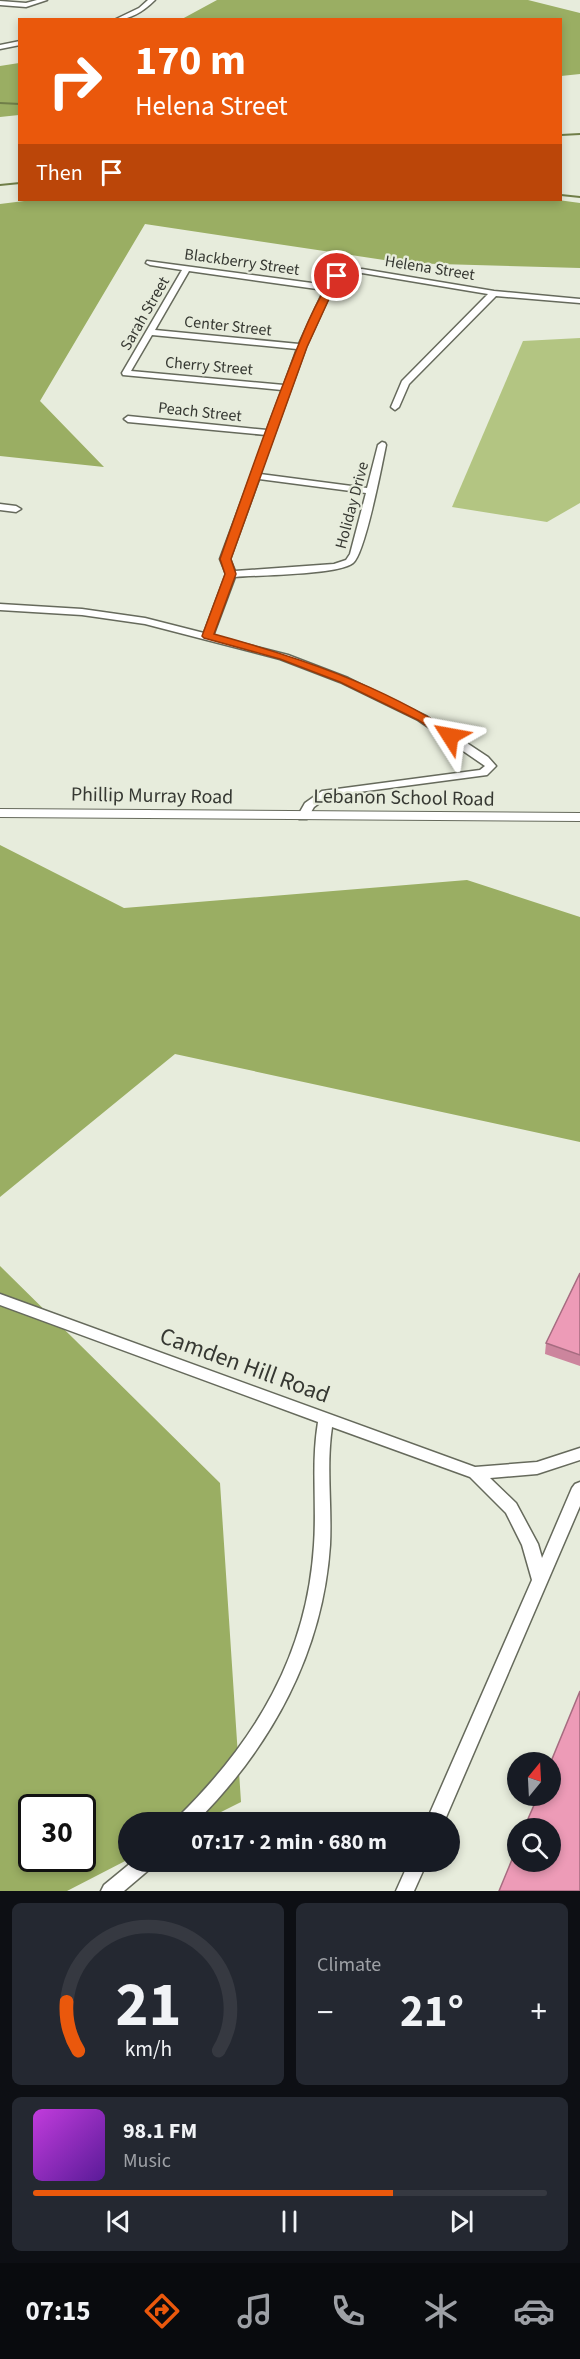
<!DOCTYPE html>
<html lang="en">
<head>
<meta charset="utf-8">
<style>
  body { margin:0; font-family:"Source Sans 3",sans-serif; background:#242831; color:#f1f3f6; height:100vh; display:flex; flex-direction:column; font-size:22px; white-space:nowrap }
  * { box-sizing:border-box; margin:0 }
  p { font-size:20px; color:#9ea1a6 }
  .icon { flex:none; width:33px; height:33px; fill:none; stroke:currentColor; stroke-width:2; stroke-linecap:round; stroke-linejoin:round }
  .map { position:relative; height:1891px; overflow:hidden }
  .side { display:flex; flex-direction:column; gap:12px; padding:12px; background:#0d0f14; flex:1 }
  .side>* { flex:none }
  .guide { position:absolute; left:18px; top:18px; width:544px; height:183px; border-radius:0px; box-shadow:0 3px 9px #0003; background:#ea580c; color:#fff; overflow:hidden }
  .needle { width:39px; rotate:18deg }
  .tools { position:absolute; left:507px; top:1752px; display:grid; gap:12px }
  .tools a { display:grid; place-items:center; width:54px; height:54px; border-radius:50%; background:#171b24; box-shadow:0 3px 9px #0003; font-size:30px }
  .speed { position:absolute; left:18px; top:1794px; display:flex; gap:12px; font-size:30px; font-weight:700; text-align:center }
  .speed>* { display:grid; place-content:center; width:78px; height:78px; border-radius:50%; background:#171b24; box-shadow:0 3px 9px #0003; line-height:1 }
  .speed .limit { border:3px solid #111; border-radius:9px; background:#fff; color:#111 }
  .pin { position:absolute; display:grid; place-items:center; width:51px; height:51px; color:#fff; margin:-26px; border:3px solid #fff; border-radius:50%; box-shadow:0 2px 6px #0007 }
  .me { position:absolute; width:66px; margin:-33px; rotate:304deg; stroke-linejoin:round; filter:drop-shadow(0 0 4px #0008) }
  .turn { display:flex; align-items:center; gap:21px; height:126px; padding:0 18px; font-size:27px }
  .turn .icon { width:78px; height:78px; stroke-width:2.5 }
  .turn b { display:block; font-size:42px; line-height:51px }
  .then { display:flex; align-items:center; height:57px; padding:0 18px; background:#0003; gap:12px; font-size:22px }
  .big { font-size:45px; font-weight:700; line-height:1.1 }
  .side .card { flex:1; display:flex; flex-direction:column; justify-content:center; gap:9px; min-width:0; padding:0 21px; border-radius:9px; background:#242831 }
  .side .dial { align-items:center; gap:0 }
  .dial svg { height:156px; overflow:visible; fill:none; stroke:#363941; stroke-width:7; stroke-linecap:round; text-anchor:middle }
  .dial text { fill:#f1f3f6; stroke:none }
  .song { display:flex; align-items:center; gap:18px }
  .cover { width:72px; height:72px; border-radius:9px; background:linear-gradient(135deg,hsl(290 70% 55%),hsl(270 70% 35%)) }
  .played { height:6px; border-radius:3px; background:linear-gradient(90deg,#ea580c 70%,#363941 70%) }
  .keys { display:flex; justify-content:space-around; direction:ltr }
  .heat { display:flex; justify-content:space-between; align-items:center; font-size:33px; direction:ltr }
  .side .tiles { flex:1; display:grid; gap:12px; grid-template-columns:1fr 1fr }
  .card:last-child { grid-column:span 2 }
  .trip { position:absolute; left:118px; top:1812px; width:342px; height:60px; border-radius:30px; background:#171b24; box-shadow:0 3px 9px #0003; font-weight:700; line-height:60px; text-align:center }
  .dock { display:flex; height:96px; justify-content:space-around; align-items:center; background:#090b0e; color:#9ea1a6 }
  .dock .icon { width:42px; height:42px }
  .dock .selected { color:#ea580c }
  .dock b { font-size:27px; color:#f1f3f6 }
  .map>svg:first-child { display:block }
  .green { fill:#b3c582 }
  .forest { fill:#9aae63; fill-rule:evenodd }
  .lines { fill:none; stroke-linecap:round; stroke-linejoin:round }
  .stream { stroke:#707e48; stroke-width:2 }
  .minor-casing { stroke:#666a5c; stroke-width:3 }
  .tertiary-casing { stroke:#666a5c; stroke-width:2 }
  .minor { fill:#fff; fill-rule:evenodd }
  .tertiary { fill:#fff; fill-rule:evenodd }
  .wall { fill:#cc859d }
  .building { fill:#ed9bb7; stroke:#a66c80; stroke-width:1.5 }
  .route { fill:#ea580c; stroke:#983908; stroke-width:1.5 }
  .labels { text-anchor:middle; stroke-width:4.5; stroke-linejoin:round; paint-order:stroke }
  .far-street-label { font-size:16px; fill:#363832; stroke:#e7ecdc }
  .street-label { font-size:20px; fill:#363832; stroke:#e7ecdc }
  .near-street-label { font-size:24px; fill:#363832; stroke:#e7ecdc }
</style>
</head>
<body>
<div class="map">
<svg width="580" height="1891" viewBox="0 0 580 1891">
  <rect width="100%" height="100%" fill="#e7ecdc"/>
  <!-- green -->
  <path class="green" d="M580 338V503L547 522 452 507 523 341Z"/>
  <!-- forest -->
  <g class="forest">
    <path d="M217 0H528L580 13V74L561 76V20L182 19Z"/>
    <path d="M19 63V115L0 117V66Z"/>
    <path d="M32 200H558L580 203V268L404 263 145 224 40 401 104 467 0 456V204Z"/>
    <path d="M0 845 124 908 467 880 580 917V1142L175 1054 0 1197Z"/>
    <path d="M0 1266 220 1483 241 1802 201 1822H129V1859L67 1891H0ZM32 1808H82V1858H32Z"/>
  </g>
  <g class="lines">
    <!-- stream -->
    <g class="stream">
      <path d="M0 103 20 104"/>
      <path d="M561 135 580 134"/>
      <path d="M0 185 20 183"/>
      <path d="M561 195 580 197"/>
    </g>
    <!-- minor casing -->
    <g class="minor-casing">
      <g id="minor">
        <path d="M37 0H47L26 7 0 5V1L26 3Z"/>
        <path d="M148 0H155C144 11 130 20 114 20L139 8Z"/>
        <path d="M20 41V45L0 49V45Z"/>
        <path d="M147 261 327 285 334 274 362 269 494 291 580 299V303L496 296 409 384 399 407 395 410 391 407 402 381 488 294 362 273 340 278 333 288 306 347 260 474 367 488 378 445 382 442 385 443 386 445C382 465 365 554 353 563 338 575 258 575 235 577L213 636 288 655 348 678 426 716 488 757 496 766 487 775 329 796 314 807 307 819H299L297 817 305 803 322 791 480 770 485 766 418 720 340 682 280 659 145 624 82 615 0 610V604L82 609 145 618 204 633 226 574 220 559 266 435 128 422 124 419 128 416 267 430 282 390 123 375 122 373 182 270 150 265 146 263ZM189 271 324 290 299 344 155 330ZM152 335 297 349 284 385 131 371ZM259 479 366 493 350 554 346 560 334 564 235 571 230 559Z"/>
        <path d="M0 504 16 506 21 509 16 512 0 510Z"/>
        <path d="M0 1294 475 1467 537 1462 580 1448V1460L537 1474 490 1478 516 1503 538 1544 542 1558 572 1488 575 1484 580 1482V1506L444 1822H426L532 1580 522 1545 506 1513 470 1477 332 1427C326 1467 332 1505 330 1545 323 1653 271 1747 196 1822H176L179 1816C256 1740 307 1655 314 1545 317 1502 311 1465 318 1422L0 1305Z"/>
        <path d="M132 1862H154L151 1868 124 1891H101L104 1885Z"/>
        <path d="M409 1862H427L414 1891H396Z"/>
      </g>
    </g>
    <!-- tertiary casing -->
    <g class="tertiary-casing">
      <path id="tertiary" d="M0 809 580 813V821L0 817Z"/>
    </g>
    <!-- minor -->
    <use href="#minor" class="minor"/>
    <!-- tertiary -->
    <use href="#tertiary" class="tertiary"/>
  </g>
  <!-- wall -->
  <path class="wall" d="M580 1273V1366L545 1354 546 1343Z"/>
  <!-- building -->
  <g class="building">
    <path d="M580 1273V1355L546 1343Z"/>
    <path d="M580 1691V1891H499L518 1845V1862H550V1828H524L538 1796H550V1764Z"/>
  </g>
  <!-- route -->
  <path class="route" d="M334 275 342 276 334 288 307 347 231 559 236 574 214 634C298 657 381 685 454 733V738H445L418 720 340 682 280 659 204 638 202 636 225 574 220 559C241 500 261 441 284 382 298 346 312 306 334 275Z"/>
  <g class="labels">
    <!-- far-street labels -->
    <g class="far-street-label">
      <text transform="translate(242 261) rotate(8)" y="6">Blackberry Street</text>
      <text transform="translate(430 267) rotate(9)" y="6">Helena Street</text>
      <text transform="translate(144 313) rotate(-60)" y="6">Sarah Street</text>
      <text transform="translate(228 325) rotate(6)" y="6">Center Street</text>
      <text transform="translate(209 365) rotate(5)" y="6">Cherry Street</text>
      <text transform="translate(200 411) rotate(6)" y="6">Peach Street</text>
      <text transform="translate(351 505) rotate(-75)" y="6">Holiday Drive</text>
    </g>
    <!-- street labels -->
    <g class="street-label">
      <text transform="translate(152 795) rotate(1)" y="7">Phillip Murray Road</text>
      <text transform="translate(404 797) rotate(1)" y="7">Lebanon School Road</text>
    </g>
    <!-- near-street labels -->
    <g class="near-street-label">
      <text transform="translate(245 1365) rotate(20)" y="8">Camden Hill Road</text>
    </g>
  </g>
</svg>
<div class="tools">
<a><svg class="needle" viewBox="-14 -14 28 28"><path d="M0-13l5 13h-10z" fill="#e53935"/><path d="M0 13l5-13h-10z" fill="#9ea1a6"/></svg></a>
<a><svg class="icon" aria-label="search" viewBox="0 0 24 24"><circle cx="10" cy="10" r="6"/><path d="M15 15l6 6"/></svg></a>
</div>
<div class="speed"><div class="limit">30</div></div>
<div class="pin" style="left:337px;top:276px;background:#d93025"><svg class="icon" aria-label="arrive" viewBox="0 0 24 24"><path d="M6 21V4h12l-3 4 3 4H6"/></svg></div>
<svg class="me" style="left:450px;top:736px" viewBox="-20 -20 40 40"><path d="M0-17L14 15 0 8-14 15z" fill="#ea580c" stroke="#fff" stroke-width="4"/></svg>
<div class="trip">07:17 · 2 min · 680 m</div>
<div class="guide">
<div class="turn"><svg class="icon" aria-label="right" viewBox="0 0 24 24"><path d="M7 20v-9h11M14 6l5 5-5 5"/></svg><div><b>170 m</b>Helena Street</div></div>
<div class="then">Then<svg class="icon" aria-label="arrive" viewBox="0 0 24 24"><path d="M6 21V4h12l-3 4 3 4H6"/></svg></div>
</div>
</div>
<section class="side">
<div class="tiles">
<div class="card dial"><svg viewBox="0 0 100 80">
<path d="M14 69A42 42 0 1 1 86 69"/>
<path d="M14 69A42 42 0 0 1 8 44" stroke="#ea580c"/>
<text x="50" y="56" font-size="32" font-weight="700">21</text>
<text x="50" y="72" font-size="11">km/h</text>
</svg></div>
<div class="card"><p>Climate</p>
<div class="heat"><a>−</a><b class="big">21°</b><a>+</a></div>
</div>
<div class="card">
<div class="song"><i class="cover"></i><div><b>98.1 FM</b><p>Music</p></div></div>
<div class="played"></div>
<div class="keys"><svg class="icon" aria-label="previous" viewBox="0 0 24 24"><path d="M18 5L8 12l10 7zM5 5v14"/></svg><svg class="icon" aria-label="pause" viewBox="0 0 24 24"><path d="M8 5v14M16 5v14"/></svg><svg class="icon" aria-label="next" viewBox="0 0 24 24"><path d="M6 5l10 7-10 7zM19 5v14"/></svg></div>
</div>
</div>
</section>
<nav class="dock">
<b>07:15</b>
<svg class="icon selected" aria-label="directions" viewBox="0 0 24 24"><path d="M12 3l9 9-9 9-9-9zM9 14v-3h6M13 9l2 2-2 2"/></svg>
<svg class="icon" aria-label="music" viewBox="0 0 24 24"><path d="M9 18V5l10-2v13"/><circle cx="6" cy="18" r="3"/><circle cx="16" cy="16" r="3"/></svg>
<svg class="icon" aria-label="phone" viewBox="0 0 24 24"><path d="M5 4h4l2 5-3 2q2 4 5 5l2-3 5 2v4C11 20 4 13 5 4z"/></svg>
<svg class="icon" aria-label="climate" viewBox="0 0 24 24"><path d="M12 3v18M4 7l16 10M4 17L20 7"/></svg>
<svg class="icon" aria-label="car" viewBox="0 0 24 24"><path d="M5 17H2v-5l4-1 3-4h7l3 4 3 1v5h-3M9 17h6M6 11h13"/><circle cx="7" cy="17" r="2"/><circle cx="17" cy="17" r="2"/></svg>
</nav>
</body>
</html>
